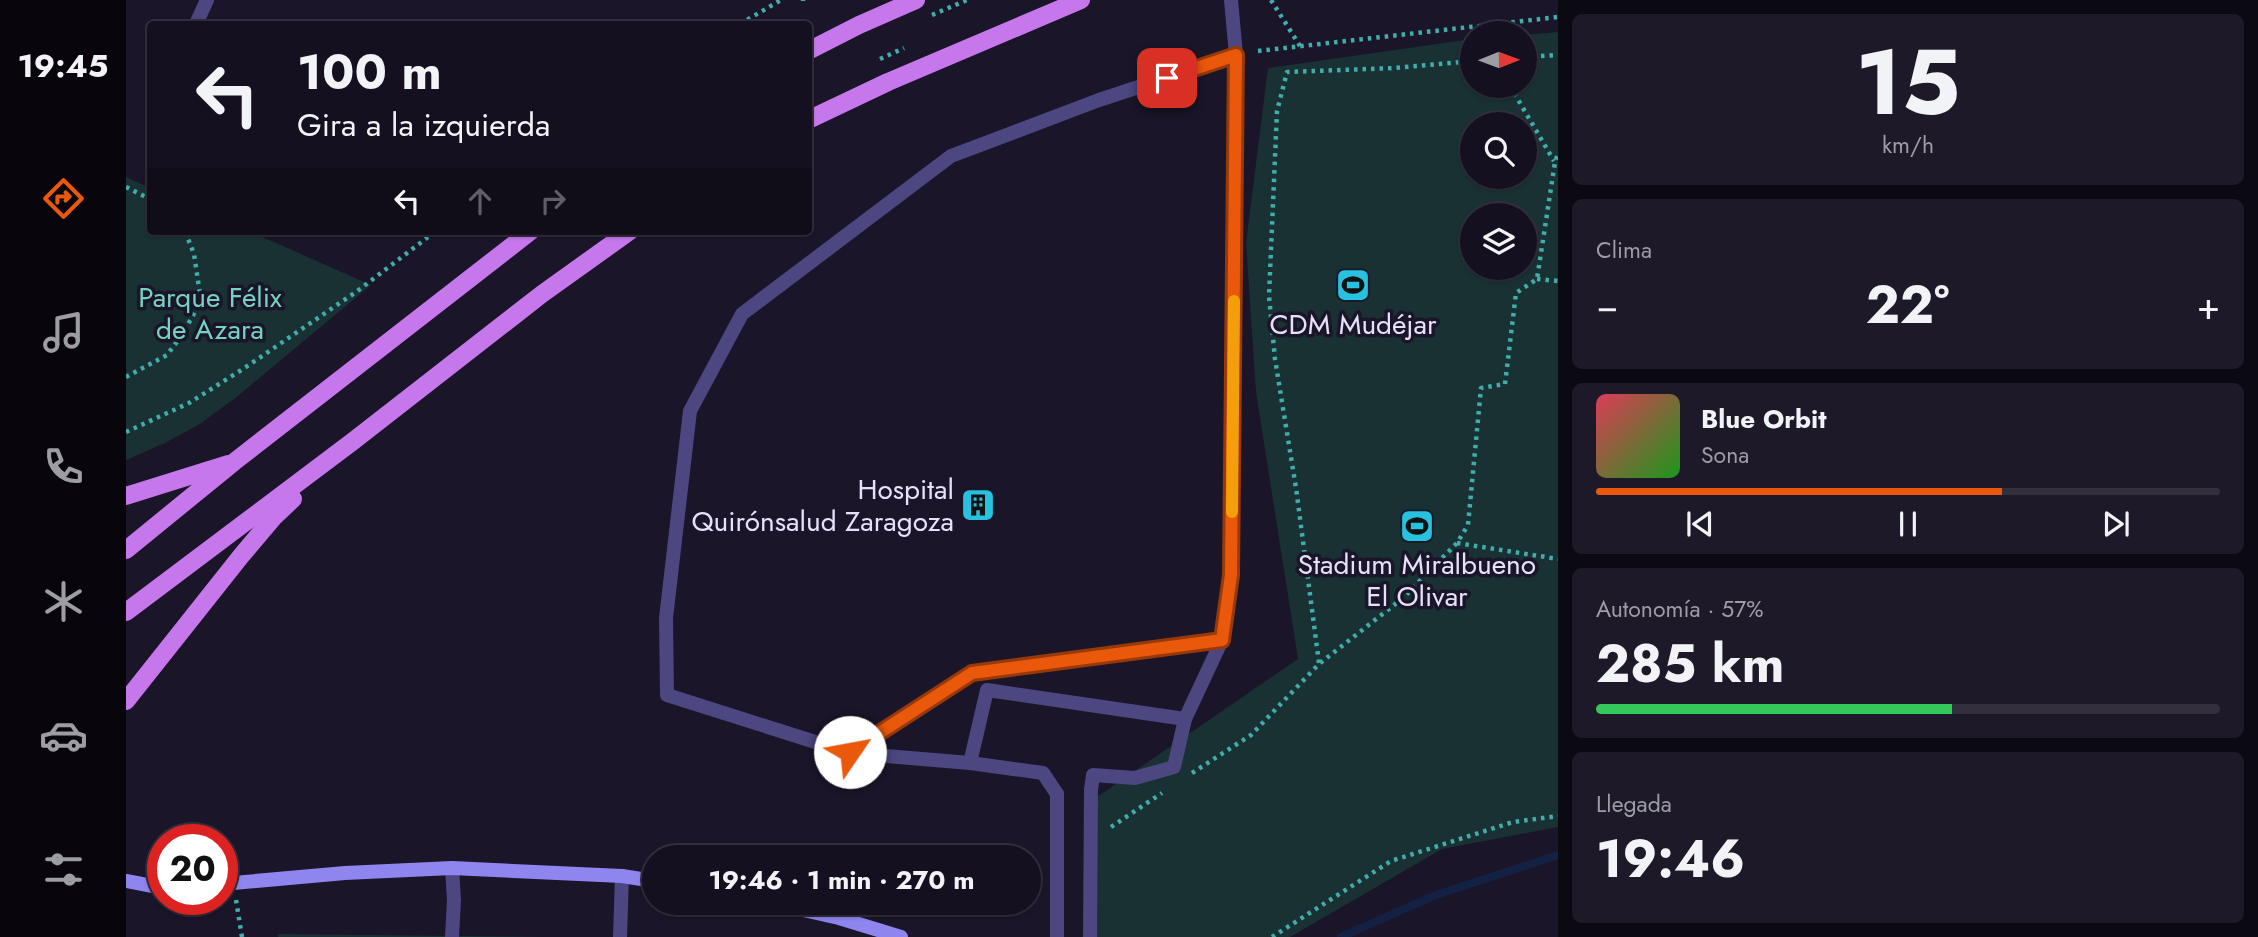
<!DOCTYPE html>
<html lang="es">
<head>
<meta charset="utf-8">
<style>
  body { margin:0; font-family:Jost,sans-serif; background:#1d1928; color:#f1f3f6; height:100vh; display:flex; flex-direction:column; font-size:26px; white-space:nowrap }
  * { box-sizing:border-box; margin:0 }
  p { font-size:23px; color:#9d9da4 }
  .icon { flex:none; width:38px; height:38px; fill:none; stroke:currentColor; stroke-width:2; stroke-linecap:round; stroke-linejoin:round }
  .map { position:relative; flex:1; overflow:hidden }
  .drawer { display:flex; flex-direction:column; gap:14px; padding:14px; background:#0b0911; width:700px }
  .drawer>* { flex:none }
  .banner { position:absolute; left:21px; top:21px; width:665px; height:214px; border-radius:7px; box-shadow:0 2px 5px #0004,0 0 0 2px #33303d; background:#14101f; color:#f1f3f6; overflow:hidden }
  .needle { width:46px; rotate:89deg }
  .buttons { position:absolute; left:1334px; top:21px; display:grid; gap:14px }
  .buttons a { display:grid; place-items:center; width:77px; height:77px; border-radius:50%; background:#14101f; box-shadow:0 2px 5px #0004,0 0 0 2px #33303d; font-size:35px }
  .speed { position:absolute; left:21px; top:824px; display:flex; gap:14px; font-size:35px; font-weight:700; text-align:center }
  .speed>* { display:grid; place-content:center; width:91px; height:91px; border-radius:50%; background:#14101f; box-shadow:0 2px 5px #0004,0 0 0 2px #33303d; line-height:1 }
  .speed .limit { border:10px solid #d22; background:#fff; color:#111 }
  .pin { position:absolute; display:grid; place-items:center; width:60px; height:60px; color:#fff; margin:-30px; border-radius:14px; box-shadow:0 4px 10px #0006 }
  .me { position:absolute; width:77px; margin:-38px; rotate:57deg; stroke-linejoin:round; filter:drop-shadow(0 0 5px #0008) }
  .turn { display:flex; align-items:center; gap:24px; height:147px; padding:0 35px; font-size:32px }
  .turn .icon { width:91px; height:91px; stroke-width:2.5 }
  .turn b { display:block; font-size:49px; line-height:60px }
  .lanes { display:flex; align-items:center; height:66px; padding:0 35px; background:#0003; justify-content:center; gap:35px; direction:ltr }
  .lanes .off { opacity:.35 }
  .big { font-size:52px; font-weight:700; line-height:1.1 }
  .drawer .widget { flex:1; display:flex; flex-direction:column; justify-content:center; gap:10px; min-width:0; padding:0 24px; border-radius:10px; background:#1d1928 }
  .drawer .dial { align-items:center; gap:0 }
  .dial b { font-size:91px; line-height:1 }
  .song { display:flex; align-items:center; gap:21px }
  .cover { width:84px; height:84px; border-radius:10px; background:linear-gradient(135deg,hsl(350 70% 55%),hsl(120 70% 35%)) }
  .played { height:7px; border-radius:4px; background:linear-gradient(90deg,#ea580c 65%,#33303d 65%) }
  .keys { display:flex; justify-content:space-around; direction:ltr }
  .heat { display:flex; justify-content:space-between; align-items:center; font-size:38px; direction:ltr }
  .charge { height:10px; border-radius:5px; background:linear-gradient(90deg,#34c759 57%,#33303d 0) }
  .trip { position:absolute; left:516px; top:845px; width:399px; height:70px; border-radius:35px; background:#14101f; box-shadow:0 2px 5px #0004,0 0 0 2px #33303d; font-weight:700; line-height:70px; text-align:center }
  main { display:flex; flex:1; min-height:0 }
  .dock { display:flex; flex-direction:column; width:126px; justify-content:space-around; align-items:center; background:#08060c; color:#9d9da4 }
  .dock .icon { width:49px; height:49px }
  .dock .on { color:#ea580c }
  .dock b { font-size:32px; color:#f1f3f6 }
  .map>svg:first-child { display:block }
  .green { fill:#193132; fill-rule:evenodd }
  .lines { fill:none; stroke-linecap:round; stroke-linejoin:round }
  .stream { stroke:#132244; stroke-width:8 }
  .path { stroke:#42adad; stroke-width:4.5; stroke-dasharray:3.5 5; stroke-linecap:butt }
  .lane { stroke:#4c4681; stroke-width:14 }
  .street { stroke:#4c4681; stroke-width:14 }
  .secondary { stroke:#8e85ee; stroke-width:14 }
  .primary { stroke:#c777ec; stroke-width:18 }
  .route-casing { stroke:#983908; stroke-width:18 }
  .route { stroke:#ea580c; stroke-width:12 }
  .slow { stroke:#f59e0b; stroke-width:12 }
  .labels { text-anchor:middle; stroke-width:7; stroke-linejoin:round; paint-order:stroke }
  .park-label { font-size:28px; fill:#76d2c1; stroke:#1a1529 }
  .poi-label { font-size:28px; fill:#e6e1fb; stroke:#1a1529 }
</style>
</head>
<body>
<main>
<nav class="dock">
<b>19:45</b>
<svg class="icon on" aria-label="directions" viewBox="0 0 24 24"><path d="M12 3l9 9-9 9-9-9zM9 14v-3h6M13 9l2 2-2 2"/></svg>
<svg class="icon" aria-label="music" viewBox="0 0 24 24"><path d="M9 18V5l10-2v13"/><circle cx="6" cy="18" r="3"/><circle cx="16" cy="16" r="3"/></svg>
<svg class="icon" aria-label="phone" viewBox="0 0 24 24"><path d="M5 4h4l2 5-3 2q2 4 5 5l2-3 5 2v4C11 20 4 13 5 4z"/></svg>
<svg class="icon" aria-label="climate" viewBox="0 0 24 24"><path d="M12 3v18M4 7l16 10M4 17L20 7"/></svg>
<svg class="icon" aria-label="car" viewBox="0 0 24 24"><path d="M5 17H2v-5l4-1 3-4h7l3 4 3 1v5h-3M9 17h6M6 11h13"/><circle cx="7" cy="17" r="2"/><circle cx="17" cy="17" r="2"/></svg>
<svg class="icon" aria-label="filters" viewBox="0 0 24 24"><path d="M4 7h16M4 17h16"/><circle cx="9" cy="7" r="2"/><circle cx="15" cy="17" r="2"/></svg>
</nav>
<div class="map">
<svg width="1432" height="937" viewBox="0 0 1432 937">
  <rect width="100%" height="100%" fill="#1a1529"/>
  <!-- green -->
  <g class="green">
    <path d="M1432 32V827L1316 849 1164 937H963L968 799 1172 659 1130 392 1120 243 1142 68 1346 39V86H1398V35ZM1346 124H1398V177H1346ZM1346 215H1398V268H1346Z"/>
    <path d="M0 177 24 188V231H123L245 285 113 395 74 424 39 443 0 460Z"/>
    <path d="M152 934 421 937H152Z"/>
  </g>
  <g class="lines">
    <!-- stream -->
    <path class="stream" d="M1215 937 1310 895 1432 855"/>
    <!-- path -->
    <g class="path">
      <path d="M677 0V1"/>
      <path d="M1145 0 1174 46"/>
      <path d="M806 15 841 0"/>
      <path d="M614 24 655 0"/>
      <path d="M1132 51 1432 17"/>
      <path d="M1398 57 1432 55"/>
      <path d="M754 59 778 48"/>
      <path d="M1384 86 1428 161"/>
      <path d="M0 187 24 199"/>
      <path d="M1411 279 1432 281"/>
      <path d="M0 377 41 355 56 335 75 301 68 254 59 231"/>
      <path d="M0 432 63 403 117 369 230 292 310 231"/>
      <path d="M1331 543 1432 559"/>
      <path d="M1193 663 1170 488 1149 359 1143 296 1151 111 1161 72 1269 68 1346 61"/>
      <path d="M1066 773 1125 735 1193 664 1277 598 1331 543 1342 525 1355 388 1379 384 1390 293 1411 279 1429 162 1432 154"/>
      <path d="M985 827 1036 793"/>
      <path d="M110 900 116 937"/>
      <path d="M1146 937 1265 861 1387 822 1432 816"/>
    </g>
    <!-- lane -->
    <g class="lane">
      <path d="M1105 0 1110 55 1105 575 1096 640 846 673 724 753 541 695 540 618 564 411 616 314 825 156 973 100 1110 55"/>
      <path d="M1059 719 1096 640"/>
      <path d="M724 753 844 763"/>
      <path d="M931 794 917 773 844 763 861 690 1059 719 1048 767 1009 778 967 775 965 790"/>
      <path d="M326 868 328 900 326 937"/>
      <path d="M494 937 496 876"/>
    </g>
    <!-- street -->
    <g class="street">
      <path d="M70 24 81 0"/>
      <path d="M931 937V794"/>
      <path d="M964 937 965 790"/>
    </g>
    <!-- secondary -->
    <g class="secondary">
      <path d="M0 881 37 888"/>
      <path d="M96 884 219 873 326 868 496 876 528 881"/>
      <path d="M646 903 713 918 775 937"/>
    </g>
    <!-- primary -->
    <g class="primary">
      <path d="M682 51 733 25 790 0"/>
      <path d="M682 120 762 82 955 0"/>
      <path d="M0 496 102 464"/>
      <path d="M0 550 108 462 405 231"/>
      <path d="M0 612 226 442 416 294 504 231"/>
      <path d="M0 701 115 556 148 517 167 499"/>
    </g>
  </g>
  <g class="lines">
    <!-- route casing -->
    <g class="route-casing">
      <path id="route" d="M724 752 846 673 1096 640 1105 575 1110 55 1041 78"/>
    </g>
    <!-- route -->
    <use href="#route" class="route"/>
    <!-- slow -->
    <path class="slow" d="M1106 512 1108 301"/>
  </g>
  <!-- icons -->
  <defs>
    <g id="stadium-square" transform="scale(1.75)"><rect x="-9" y="-9" width="18" height="18" rx="4" fill="#27c2e0" stroke="#1a1529"/><path d="M0-5a6.5 5 0 1 0 0 10a6.5 5 0 1 0 0-10ZM-3.5-1.8h7v3.6h-7Z" fill="#111"/></g>
    <g id="building-square" transform="scale(1.75)"><rect x="-9" y="-9" width="18" height="18" rx="4" fill="#27c2e0" stroke="#1a1529"/><path d="M-4-6H4V6H1V3H-1V6H-4ZM-2.5-4.3h1.7v1.8h-1.7ZM.8-4.3h1.7v1.8H.8ZM-2.5-1h1.7V.8h-1.7ZM.8-1h1.7V.8H.8Z" fill="#111"/></g>
  </defs>
  <g fill-rule="evenodd">
    <use href="#stadium-square" x="1227" y="285"/>
    <use href="#building-square" x="852" y="505"/>
    <use href="#stadium-square" x="1291" y="526"/>
  </g>
  <g class="labels">
    <!-- park labels -->
    <g class="park-label">
      <text x="84" y="307">Parque Félix<tspan x="84" dy="32">de Azara</tspan></text>
    </g>
    <!-- poi labels -->
    <g class="poi-label">
      <text x="1227" y="334">CDM Mudéjar</text>
      <text x="828" y="499" text-anchor="end">Hospital<tspan x="828" dy="32">Quirónsalud Zaragoza</tspan></text>
      <text x="1291" y="574">Stadium Miralbueno<tspan x="1291" dy="32">El Olivar</tspan></text>
    </g>
  </g>
</svg>
<div class="buttons">
<a><svg class="needle" viewBox="-14 -14 28 28"><path d="M0-13l5 13h-10z" fill="#e53935"/><path d="M0 13l5-13h-10z" fill="#9d9da4"/></svg></a>
<a><svg class="icon" aria-label="search" viewBox="0 0 24 24"><circle cx="10" cy="10" r="6"/><path d="M15 15l6 6"/></svg></a>
<a><svg class="icon" aria-label="layers" viewBox="0 0 24 24"><path d="M12 4l9 5-9 5-9-5zM3 14l9 5 9-5"/></svg></a>
</div>
<div class="speed"><div class="limit">20</div></div>
<div class="pin" style="left:1041px;top:78px;background:#d93025"><svg class="icon" aria-label="arrive" viewBox="0 0 24 24"><path d="M6 21V4h12l-3 4 3 4H6"/></svg></div>
<svg class="me" style="left:724px;top:752px" viewBox="-20 -20 40 40"><circle r="19" fill="#fff"/><path d="M0-13L10 11 0 6-10 11z" fill="#ea580c"/></svg>
<div class="trip">19:46 · 1 min · 270 m</div>
<div class="banner">
<div class="turn"><svg class="icon" aria-label="left" viewBox="0 0 24 24"><path d="M17 20v-9H6M10 6l-5 5 5 5"/></svg><div><b>100 m</b>Gira a la izquierda</div></div>
<div class="lanes"><svg class="icon" aria-label="left" viewBox="0 0 24 24"><path d="M17 20v-9H6M10 6l-5 5 5 5"/></svg><svg class="icon off" aria-label="ahead" viewBox="0 0 24 24"><path d="M12 20V5M6 11l6-6 6 6"/></svg><svg class="icon off" aria-label="right" viewBox="0 0 24 24"><path d="M7 20v-9h11M14 6l5 5-5 5"/></svg></div>
</div>
</div>
<section class="drawer">
<div class="widget dial"><b>15</b><p>km/h</p></div>
<div class="widget"><p>Clima</p>
<div class="heat"><a>−</a><b class="big">22°</b><a>+</a></div>
</div>
<div class="widget">
<div class="song"><i class="cover"></i><div><b>Blue Orbit</b><p>Sona</p></div></div>
<div class="played"></div>
<div class="keys"><svg class="icon" aria-label="previous" viewBox="0 0 24 24"><path d="M18 5L8 12l10 7zM5 5v14"/></svg><svg class="icon" aria-label="pause" viewBox="0 0 24 24"><path d="M8 5v14M16 5v14"/></svg><svg class="icon" aria-label="next" viewBox="0 0 24 24"><path d="M6 5l10 7-10 7zM19 5v14"/></svg></div>
</div>
<div class="widget"><p>Autonomía · 57%</p><b class="big">285 km</b><div class="charge"></div></div>
<div class="widget"><p>Llegada</p><b class="big">19:46</b></div>
</section>
</main>
</body>
</html>
